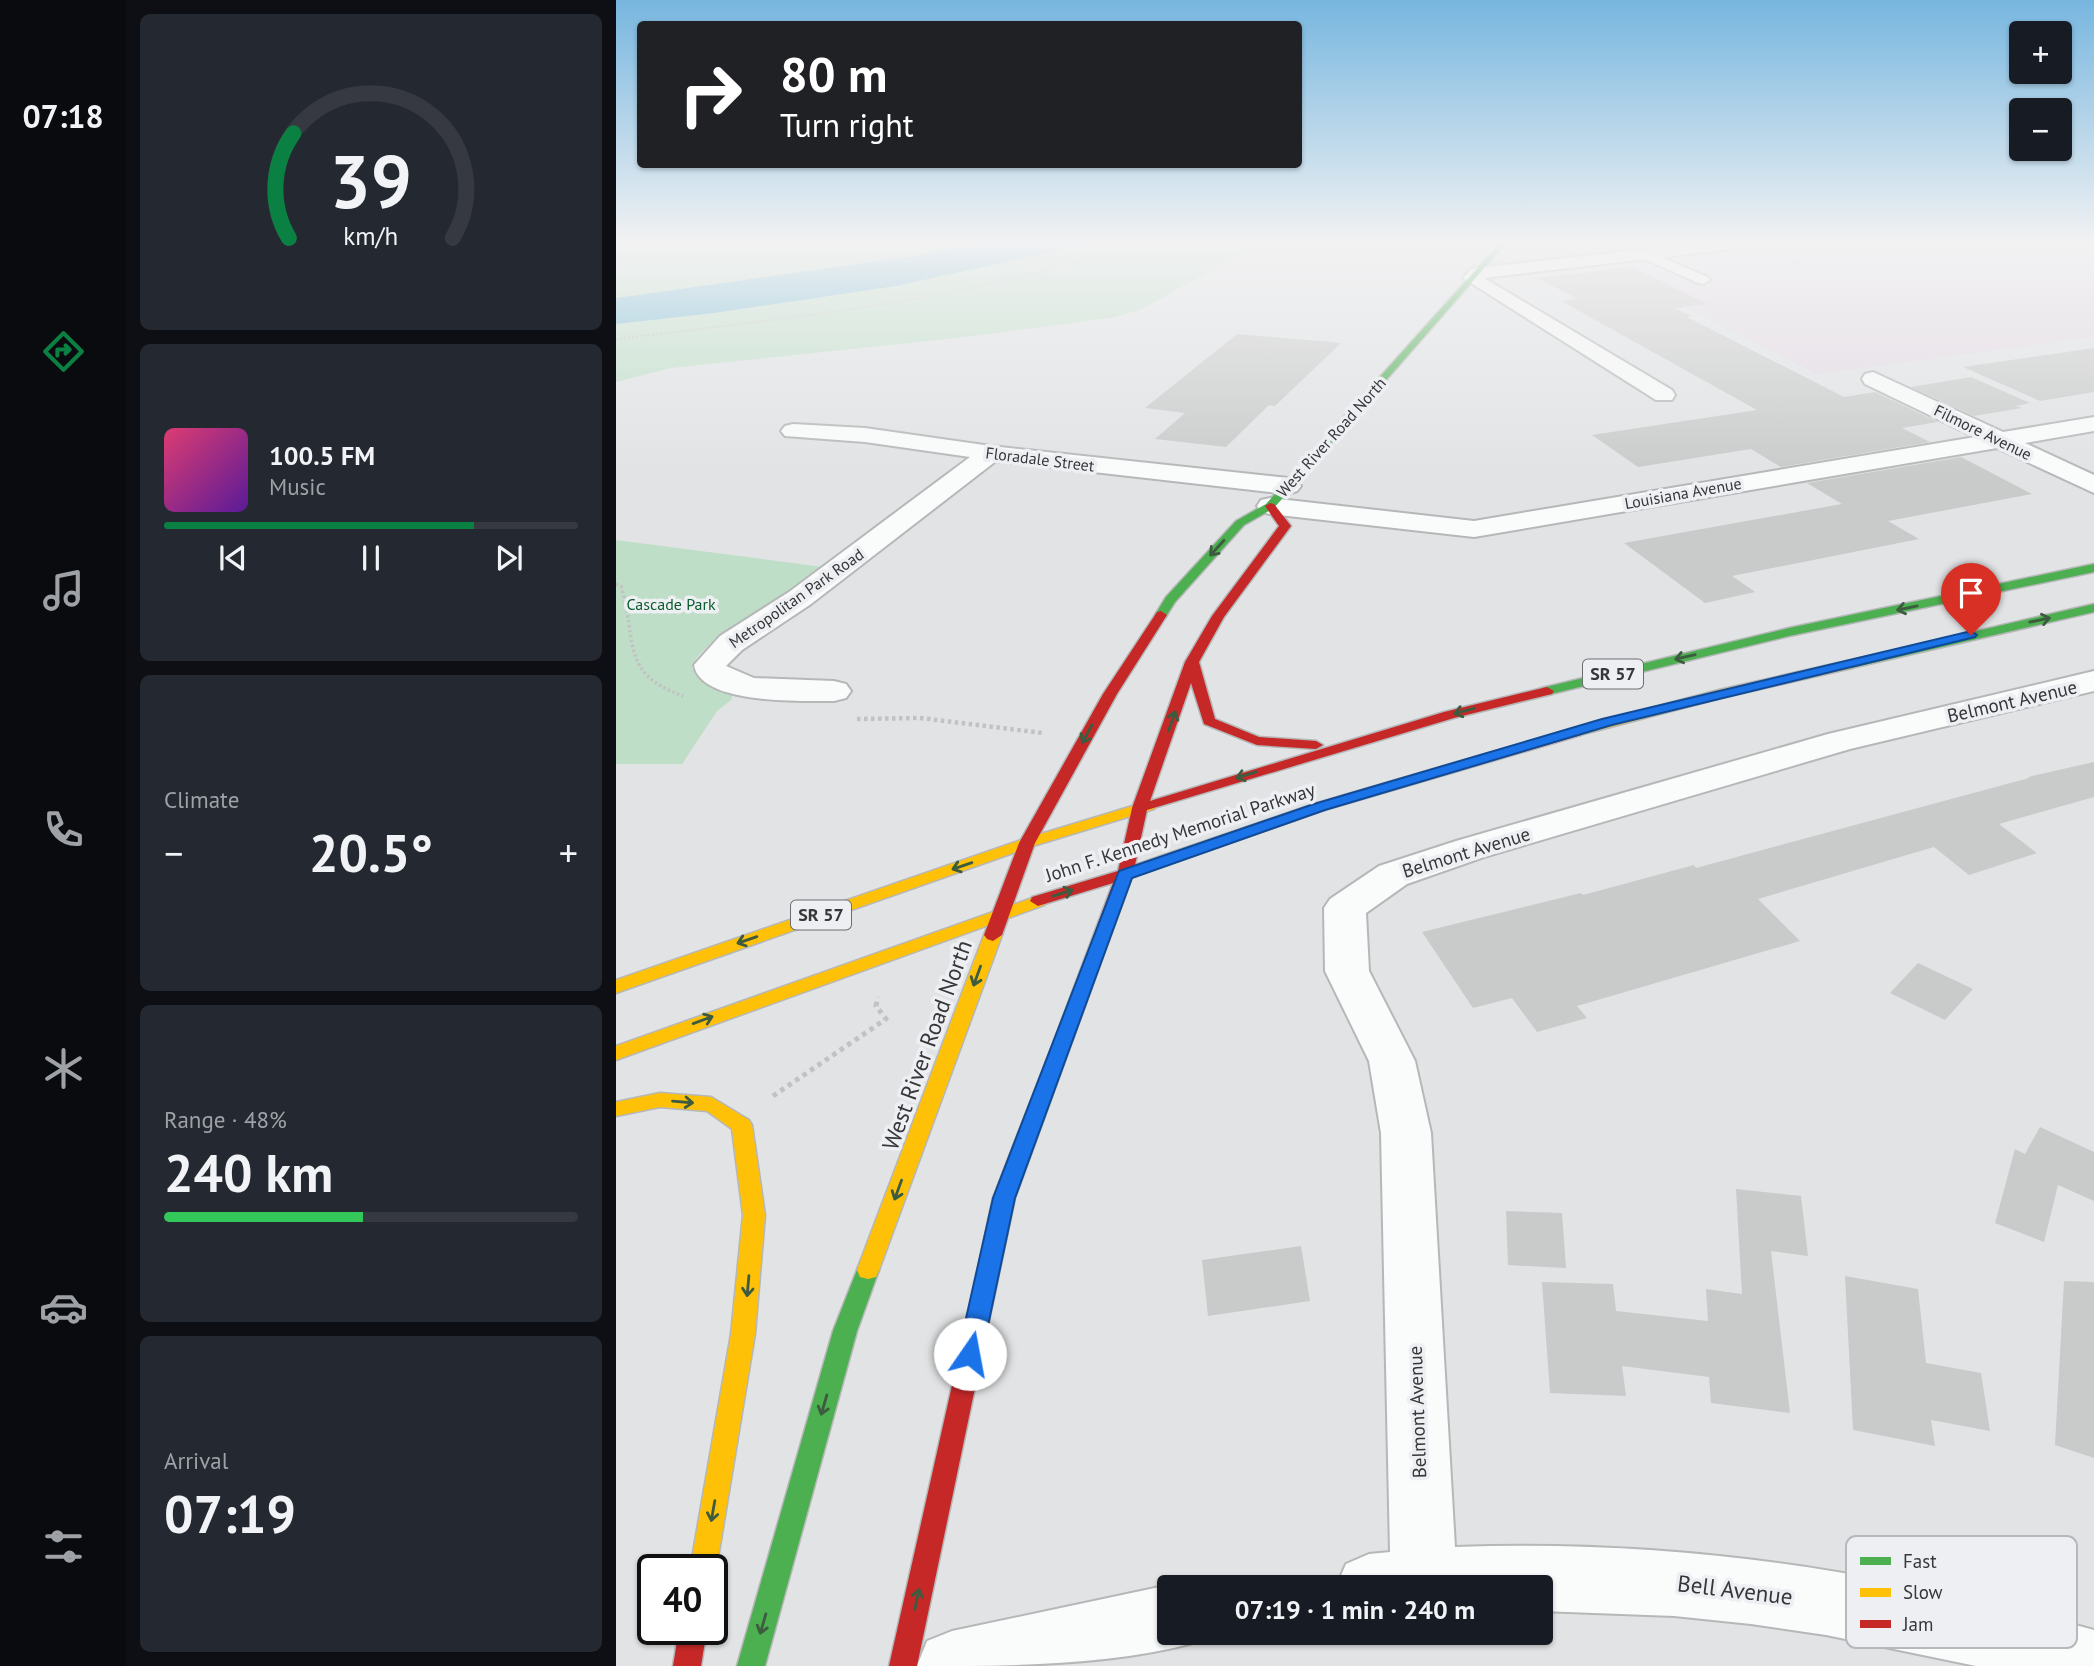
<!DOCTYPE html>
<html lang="en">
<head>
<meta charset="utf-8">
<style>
  body { margin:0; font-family:"PT Sans",sans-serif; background:#242831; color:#f1f3f6; height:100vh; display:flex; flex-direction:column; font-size:26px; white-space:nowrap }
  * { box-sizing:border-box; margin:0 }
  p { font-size:23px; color:#9ea1a6 }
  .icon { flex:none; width:38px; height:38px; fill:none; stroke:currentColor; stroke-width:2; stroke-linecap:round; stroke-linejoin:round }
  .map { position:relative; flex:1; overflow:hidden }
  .details { display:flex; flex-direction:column; gap:14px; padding:14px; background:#0d0f14; width:490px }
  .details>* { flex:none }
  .guide { position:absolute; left:21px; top:21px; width:665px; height:147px; border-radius:7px; box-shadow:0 2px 5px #0004; background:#202124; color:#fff; overflow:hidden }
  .buttons { position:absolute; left:1393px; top:21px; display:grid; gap:14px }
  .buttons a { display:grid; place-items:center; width:63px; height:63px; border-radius:7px; background:#171b24; box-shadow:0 2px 5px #0004; font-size:35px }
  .speed { position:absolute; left:21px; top:1554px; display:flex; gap:14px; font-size:35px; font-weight:700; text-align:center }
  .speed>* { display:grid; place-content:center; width:91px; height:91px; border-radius:50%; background:#171b24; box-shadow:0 2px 5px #0004; line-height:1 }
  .speed .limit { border:4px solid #111; border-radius:10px; background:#fff; color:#111 }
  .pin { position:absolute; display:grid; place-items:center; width:60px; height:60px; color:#fff; margin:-72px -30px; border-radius:50% 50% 50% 0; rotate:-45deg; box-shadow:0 0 7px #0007 }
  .pin .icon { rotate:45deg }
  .me { position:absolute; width:77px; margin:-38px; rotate:12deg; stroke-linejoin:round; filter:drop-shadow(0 0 5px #0008) }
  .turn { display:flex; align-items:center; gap:24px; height:147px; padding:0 28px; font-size:32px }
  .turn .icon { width:91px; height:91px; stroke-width:2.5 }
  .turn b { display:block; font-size:49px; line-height:60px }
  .big { font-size:52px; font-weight:700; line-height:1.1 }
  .details .card { flex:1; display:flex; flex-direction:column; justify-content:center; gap:10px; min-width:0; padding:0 24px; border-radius:10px; background:#242831 }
  .details .dial { align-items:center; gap:0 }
  .dial svg { height:182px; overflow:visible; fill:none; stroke:#363941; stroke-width:7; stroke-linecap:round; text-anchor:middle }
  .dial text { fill:#f1f3f6; stroke:none }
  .song { display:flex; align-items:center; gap:21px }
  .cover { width:84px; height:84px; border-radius:10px; background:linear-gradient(135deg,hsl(340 70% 55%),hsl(270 70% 35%)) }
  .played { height:7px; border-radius:4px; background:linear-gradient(90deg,#0b8043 75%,#363941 75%) }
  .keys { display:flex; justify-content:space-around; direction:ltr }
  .heat { display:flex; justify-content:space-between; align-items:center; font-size:38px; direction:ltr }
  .charge { height:10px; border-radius:5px; background:linear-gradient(90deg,#34c759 48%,#363941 0) }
  .trip { position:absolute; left:541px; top:1575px; width:396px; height:70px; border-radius:7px; background:#171b24; box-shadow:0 2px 5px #0004; font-weight:700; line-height:70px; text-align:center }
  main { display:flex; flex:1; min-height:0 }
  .dock { display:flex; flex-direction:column; width:126px; justify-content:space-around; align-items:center; background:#090b0e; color:#9ea1a6 }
  .dock .icon { width:49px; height:49px }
  .dock .on { color:#0b8043 }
  .dock b { font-size:32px; color:#f1f3f6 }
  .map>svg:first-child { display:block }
  .education { fill:#e3dae3 }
  .green { fill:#bedec7 }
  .water { fill:#6eb8d1 }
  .building { fill:#c9caca }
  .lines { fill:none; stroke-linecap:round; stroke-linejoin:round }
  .lane-casing { stroke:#b6b7b8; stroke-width:4 }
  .street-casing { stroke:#b6b7b8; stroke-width:4 }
  .fast-casing { stroke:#b6b7b8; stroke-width:3 }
  .slow-casing { stroke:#b6b7b8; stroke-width:3 }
  .jam-casing { stroke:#b6b7b8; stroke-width:3 }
  .path-far3 { stroke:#c2c2c2; stroke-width:2; stroke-dasharray:2 2; stroke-linecap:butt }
  .path-far2 { stroke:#c2c2c2; stroke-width:3.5; stroke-dasharray:2.5 2.5; stroke-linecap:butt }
  .path-far1 { stroke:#c2c2c2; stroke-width:4.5; stroke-dasharray:3.5 3.5; stroke-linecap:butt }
  .path { stroke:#c2c2c2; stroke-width:5; stroke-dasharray:4.5 4.5; stroke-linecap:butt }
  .lane { fill:#fafbfb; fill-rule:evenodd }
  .street { fill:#fafbfb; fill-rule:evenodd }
  .fast { fill:#4caf50; fill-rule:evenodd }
  .slow { fill:#ffc107; fill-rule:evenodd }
  .jam { fill:#c62828; fill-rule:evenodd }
  .oneway { stroke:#3d5b3f }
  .route { fill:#1a73e8; stroke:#114b97; stroke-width:2 }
  .labels { text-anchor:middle; stroke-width:7; stroke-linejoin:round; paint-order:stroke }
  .far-street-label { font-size:16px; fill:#363738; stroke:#eeeff3 }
  .far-park-label { font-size:16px; fill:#095d2c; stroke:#eeeff3 }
  .shield { fill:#eeeff3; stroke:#6d6e70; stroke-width:2 }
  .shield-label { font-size:18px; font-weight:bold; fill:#363738 }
  .street-label { font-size:19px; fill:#363738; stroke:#eeeff3 }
  .near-street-label { font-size:23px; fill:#363738; stroke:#eeeff3 }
  .key { fill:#eeeff3; stroke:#b7b8bb; stroke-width:2 }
  .key-label { font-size:19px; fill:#363738 }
</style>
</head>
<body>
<main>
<nav class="dock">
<b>07:18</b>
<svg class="icon on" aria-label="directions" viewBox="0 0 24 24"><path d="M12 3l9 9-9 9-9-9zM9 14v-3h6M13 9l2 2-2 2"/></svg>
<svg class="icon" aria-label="music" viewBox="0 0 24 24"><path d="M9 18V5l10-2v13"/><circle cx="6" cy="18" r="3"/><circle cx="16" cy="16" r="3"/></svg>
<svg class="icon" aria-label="phone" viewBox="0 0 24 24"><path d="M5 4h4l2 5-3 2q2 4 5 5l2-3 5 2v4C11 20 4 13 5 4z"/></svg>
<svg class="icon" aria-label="climate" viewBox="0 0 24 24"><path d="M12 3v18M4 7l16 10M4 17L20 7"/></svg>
<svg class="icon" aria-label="car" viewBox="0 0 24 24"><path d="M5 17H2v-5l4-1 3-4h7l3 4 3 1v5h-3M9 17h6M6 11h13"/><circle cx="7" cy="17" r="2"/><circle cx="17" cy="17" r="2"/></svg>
<svg class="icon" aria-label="filters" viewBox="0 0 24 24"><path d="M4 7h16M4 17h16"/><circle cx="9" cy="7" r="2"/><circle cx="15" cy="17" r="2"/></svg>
</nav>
<section class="details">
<div class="card dial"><svg viewBox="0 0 100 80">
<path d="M14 69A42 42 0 1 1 86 69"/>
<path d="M14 69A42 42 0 0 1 16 23" stroke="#0b8043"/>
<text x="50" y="56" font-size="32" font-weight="700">39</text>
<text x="50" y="72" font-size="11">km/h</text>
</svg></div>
<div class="card">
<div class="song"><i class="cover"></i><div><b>100.5 FM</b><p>Music</p></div></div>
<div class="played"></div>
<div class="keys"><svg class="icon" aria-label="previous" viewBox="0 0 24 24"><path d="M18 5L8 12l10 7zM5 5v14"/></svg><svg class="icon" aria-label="pause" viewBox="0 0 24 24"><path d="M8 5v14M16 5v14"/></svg><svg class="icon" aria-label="next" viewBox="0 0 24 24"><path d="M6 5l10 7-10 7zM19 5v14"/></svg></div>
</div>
<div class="card"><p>Climate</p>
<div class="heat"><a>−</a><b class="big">20.5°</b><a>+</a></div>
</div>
<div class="card"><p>Range · 48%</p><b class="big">240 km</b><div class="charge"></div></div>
<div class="card"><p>Arrival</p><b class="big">07:19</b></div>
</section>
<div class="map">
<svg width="1478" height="1666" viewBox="0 0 1478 1666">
  <rect width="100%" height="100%" fill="#e1e3e5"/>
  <!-- education -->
  <path class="education" d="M1221 242H1478V337L1201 374 991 268Z"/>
  <!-- green -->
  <g class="green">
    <path d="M0 242H646L526 309 500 317 358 336 55 368 0 382Z"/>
    <path d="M0 540 207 567 95 643 81 657 76 668C90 686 102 683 117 694L115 700 101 711 66 764H0Z"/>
  </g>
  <!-- water -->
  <path class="water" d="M371 242H481L280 286 98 313 0 324V298L298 256Z"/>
  <!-- building -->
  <g class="building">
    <path d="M1016 267 1091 304 1059 308 1075 316 1071 317 1228 397 1259 392 1322 422 1286 428 1314 442 1165 467 1135 449 1022 467 976 435 1141 410 945 301 962 299 921 278Z"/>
    <path d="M621 334 725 343 659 406 653 405 610 447 539 439 569 413 529 408Z"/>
    <path d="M1478 348V392L1424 401 1347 367Z"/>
    <path d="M1355 377 1414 403 1400 406 1406 408 1358 416 1295 387Z"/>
    <path d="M1345 457 1416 494 1272 521 1303 539 1116 576 1139 592 1089 603 1008 543 1226 504 1191 483Z"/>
    <path d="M1478 762V797L1383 824 1421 853 1353 875 1318 847 1142 899 1184 941 961 1006 971 1018 921 1032 896 998 857 1008 806 932 965 893 967 895 1078 865 1080 868 1413 778 1412 777Z"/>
    <path d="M1302 963 1357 989 1329 1020 1274 993Z"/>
    <path d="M1424 1127 1478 1152V1201L1442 1185 1428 1242 1379 1223 1399 1149 1409 1154Z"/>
    <path d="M1120 1189 1185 1196 1192 1256 1155 1251 1174 1413 1095 1403 1093 1377 1006 1366 1010 1396 934 1393 926 1282 997 1284 1000 1311 1092 1321 1090 1289 1126 1294Z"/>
    <path d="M890 1211 946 1213 950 1268 892 1265Z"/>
    <path d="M685 1246 694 1301 592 1316 586 1260Z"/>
    <path d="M1229 1276 1302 1289 1310 1363 1365 1373 1374 1431 1315 1420 1319 1446 1237 1430Z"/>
    <path d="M1448 1281 1478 1282V1458L1439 1445Z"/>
  </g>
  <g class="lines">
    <!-- lane casing -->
    <g class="lane-casing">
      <path id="lane" d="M1028 250 1092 277 1094 280 1087 284 1082 283 1024 257 1022 254Z"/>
    </g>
    <!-- street casing -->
    <g class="street-casing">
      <g id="street">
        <path d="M1093 242H1142L1134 247 868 278 1056 390 1059 395 1056 400H1040L847 278 855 269 861 268Z"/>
        <path d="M1257 372 1387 432 1478 417V431L1409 443 1478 475V493L1381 448 858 537 654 514 645 512 641 506 645 500 654 498 858 521 1359 437 1249 384 1246 379 1249 374Z"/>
        <path d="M177 424 249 428 375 446 672 478 681 481 685 486 681 491 672 494 380 461 195 604 126 650 110 666 138 678 218 681 230 684 235 691 230 698 218 701C188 701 84 705 78 665L104 636 173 592 354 457 249 442 169 436 165 431 169 426Z"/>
        <path d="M1478 671V691L1234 749 868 857 791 884 750 913 753 971 799 1061 815 1133 839 1547C1063 1539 1263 1570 1478 1630V1666H1360L1210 1635 1135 1624 1058 1616 924 1611V1587H720L730 1564 753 1554 774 1552 765 1133 753 1061 709 971 708 908 714 899 763 866 840 841 1212 734Z"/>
        <path d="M553 1585 558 1587H553V1633H581L577 1643C492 1666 392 1666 301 1666L311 1641 336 1631Z"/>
      </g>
    </g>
    <!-- fast casing -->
    <g class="fast-casing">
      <g id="fast">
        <path d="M885 242H891L658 508 628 525 559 602 549 618H541L539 615 550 597 620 521 650 504Z"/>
        <path d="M1478 564V572L1173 636 931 695 924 691 926 688 1173 628Z"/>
        <path d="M1478 604V612L1231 669 1224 665 1231 661Z"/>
        <path d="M252 1261 260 1263 263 1270 241 1331 149 1666H121L217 1331 241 1270 244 1263Z"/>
      </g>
    </g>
    <!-- slow casing -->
    <g class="slow-casing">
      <g id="slow">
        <path d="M1231 661 1236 662V668L1105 698 960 736 953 732 955 729 1103 690Z"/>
        <path d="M533 801 538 803 541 806 538 809 417 846 0 993V980L405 840Z"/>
        <path d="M422 896 430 901 428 905 0 1060V1046Z"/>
        <path d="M377 929 386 935 263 1270 260 1277 252 1279 244 1277 241 1270 368 935Z"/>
        <path d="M449 1029 456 1031 458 1036 399 1198 379 1292 376 1299 368 1302 360 1299 357 1292 377 1198 440 1036 442 1031Z"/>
        <path d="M44 1093 95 1097 133 1120 136 1125 149 1215 139 1334 100 1570 96 1580V1570H74L115 1334 127 1215 116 1129 91 1111 44 1107 0 1116V1102Z"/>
      </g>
    </g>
    <!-- jam casing -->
    <g class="jam-casing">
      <g id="jam">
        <path d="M654 503 658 504 675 526 608 617 583 662 599 719 643 737 700 741 707 745 700 749 641 745 588 724 575 683 534 801 828 712 931 687 938 691 936 694 838 718 531 810 519 865 698 804 955 729H965L967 732 965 735 708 810 516 877 458 1036 456 1041H442L440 1036 497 883 422 906 414 901 416 897 502 871 516 808 569 662 596 616 663 526 649 506Z"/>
        <path d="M545 611 551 615 501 694 419 843 386 935 377 941 371 939 368 935 403 843 487 694 541 612Z"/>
        <path d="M368 1282 376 1285 379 1292 301 1666H273L357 1292 360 1285Z"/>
        <path d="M63 1629H91L85 1666H57Z"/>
      </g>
    </g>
    <!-- path-far3 -->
    <g class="path-far3">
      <path d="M1233 242 1247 247"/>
      <path d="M0 246 64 242"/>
      <path d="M1159 253 1190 266"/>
      <path d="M0 339C181 317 351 301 525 242"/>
    </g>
    <!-- path-far2 -->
    <path class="path-far2" d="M0 584 5 586C22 641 3 673 67 696"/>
    <!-- path-far1 -->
    <path class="path-far1" d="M241 719 304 718 427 733"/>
    <!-- path -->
    <path class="path" d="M157 1096 270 1019 260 1006 262 997"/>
    <!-- lane -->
    <use href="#lane" class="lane"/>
    <!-- street -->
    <use href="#street" class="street"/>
    <!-- fast -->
    <use href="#fast" class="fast"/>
    <!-- slow -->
    <use href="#slow" class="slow"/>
    <!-- jam -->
    <use href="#jam" class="jam"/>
  </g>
  <!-- one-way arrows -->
  <defs><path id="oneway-shaft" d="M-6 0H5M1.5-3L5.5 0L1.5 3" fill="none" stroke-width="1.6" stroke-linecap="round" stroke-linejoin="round" transform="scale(1.75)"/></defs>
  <g class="oneway">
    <use href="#oneway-shaft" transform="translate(601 548) rotate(132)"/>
    <use href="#oneway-shaft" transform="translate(1291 608) rotate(168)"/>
    <use href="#oneway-shaft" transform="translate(1424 620) rotate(-12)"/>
    <use href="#oneway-shaft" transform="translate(1069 657) rotate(167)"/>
    <use href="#oneway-shaft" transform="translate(848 711) rotate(165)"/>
    <use href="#oneway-shaft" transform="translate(556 721) rotate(-71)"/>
    <use href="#oneway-shaft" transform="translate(471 734) rotate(119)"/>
    <use href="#oneway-shaft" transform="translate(630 775) rotate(163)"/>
    <use href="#oneway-shaft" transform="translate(346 866) rotate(161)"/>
    <use href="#oneway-shaft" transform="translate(447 893) rotate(-17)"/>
    <use href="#oneway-shaft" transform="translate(131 940) rotate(161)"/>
    <use href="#oneway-shaft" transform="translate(361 976) rotate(110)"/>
    <use href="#oneway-shaft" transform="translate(87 1020) rotate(-20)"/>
    <use href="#oneway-shaft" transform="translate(67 1102) rotate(5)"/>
    <use href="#oneway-shaft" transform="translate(282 1190) rotate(110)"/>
    <use href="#oneway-shaft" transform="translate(132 1286) rotate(95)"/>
    <use href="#oneway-shaft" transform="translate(208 1405) rotate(106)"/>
    <use href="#oneway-shaft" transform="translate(97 1511) rotate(100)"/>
    <use href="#oneway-shaft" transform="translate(301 1599) rotate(-78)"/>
    <use href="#oneway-shaft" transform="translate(147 1624) rotate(106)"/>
  </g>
  <!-- sky -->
  <linearGradient id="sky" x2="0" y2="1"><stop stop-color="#77b6df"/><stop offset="0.51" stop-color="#f2f2f3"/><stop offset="1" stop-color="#f2f2f3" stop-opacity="0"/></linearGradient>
  <rect width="1478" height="475" fill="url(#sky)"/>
  <!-- route -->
  <path class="route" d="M1355 631 1361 635 1359 637 996 725 709 810 516 878 399 1198 366 1354 362 1361 354 1365 346 1361 342 1354 377 1198 503 871 698 804 986 719Z"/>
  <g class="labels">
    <!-- far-street labels -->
    <g class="far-street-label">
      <text transform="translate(1367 432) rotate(26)" y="6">Filmore Avenue</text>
      <text transform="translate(715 437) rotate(-48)" y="6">West River Road North</text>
      <text transform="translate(424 459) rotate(7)" y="6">Floradale Street</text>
      <text transform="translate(1067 493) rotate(-10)" y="6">Louisiana Avenue</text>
      <text transform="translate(180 598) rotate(-35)" y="6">Metropolitan Park Road</text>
    </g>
    <!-- far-park labels -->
    <g class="far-park-label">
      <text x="55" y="610">Cascade Park</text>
    </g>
    <!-- shield labels -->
    <g class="shield">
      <rect x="967" y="659.5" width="60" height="29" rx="5"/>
      <rect x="175" y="900.5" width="60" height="29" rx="5"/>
    </g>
    <g class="shield-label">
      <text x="997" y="680">SR 57</text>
      <text x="205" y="921">SR 57</text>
    </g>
    <!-- street labels -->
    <g class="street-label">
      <text transform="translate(1396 701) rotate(-13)" y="7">Belmont Avenue</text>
      <text transform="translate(564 832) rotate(-18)" y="7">John F. Kennedy Memorial Parkway</text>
      <text transform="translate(850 852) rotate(-17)" y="7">Belmont Avenue</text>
      <text transform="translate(801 1412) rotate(-92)" y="7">Belmont Avenue</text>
    </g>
    <!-- near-street labels -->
    <g class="near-street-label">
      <text transform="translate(311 1045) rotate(-70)" y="8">West River Road North</text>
      <text transform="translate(1119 1590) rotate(7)" y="8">Bell Avenue</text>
    </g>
  </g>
  <!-- legend -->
  <rect x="1230" y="1536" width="231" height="112" rx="10" class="key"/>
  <rect x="1244" y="1557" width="31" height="8" fill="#4caf50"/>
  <rect x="1244" y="1588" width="31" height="9" fill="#ffc107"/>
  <rect x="1244" y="1620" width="31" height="8" fill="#c62828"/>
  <g class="key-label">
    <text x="1287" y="1568">Fast</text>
    <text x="1287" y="1599">Slow</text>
    <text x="1287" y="1631">Jam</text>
  </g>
</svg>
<div class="buttons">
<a>+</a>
<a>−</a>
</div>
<div class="speed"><div class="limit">40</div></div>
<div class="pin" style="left:1355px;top:635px;background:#d93025"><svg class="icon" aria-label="arrive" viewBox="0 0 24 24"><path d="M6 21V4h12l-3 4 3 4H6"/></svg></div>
<svg class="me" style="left:354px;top:1354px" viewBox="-20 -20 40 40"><circle r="19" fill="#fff"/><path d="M0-13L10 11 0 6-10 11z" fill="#1a73e8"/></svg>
<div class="trip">07:19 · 1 min · 240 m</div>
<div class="guide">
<div class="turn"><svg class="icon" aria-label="right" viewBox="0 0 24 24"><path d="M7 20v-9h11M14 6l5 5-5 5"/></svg><div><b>80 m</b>Turn right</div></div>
</div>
</div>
</main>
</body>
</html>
